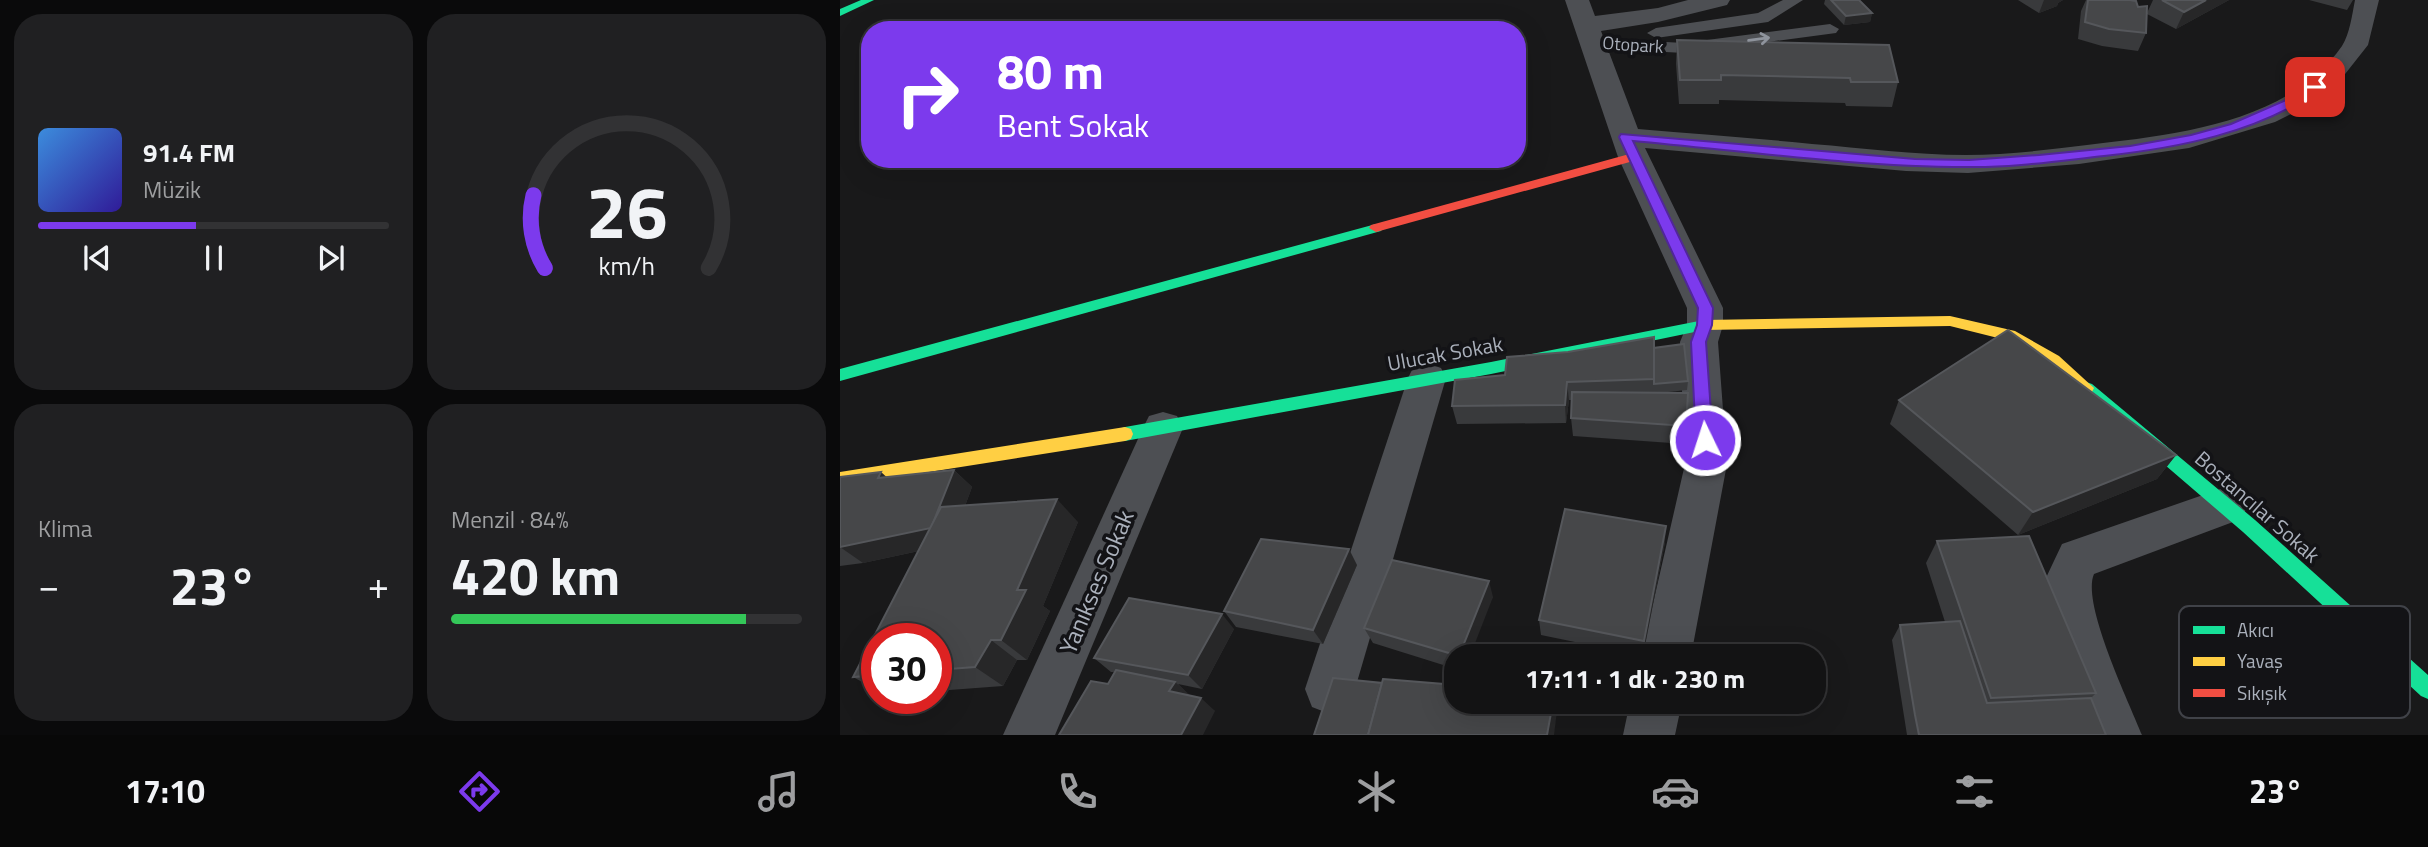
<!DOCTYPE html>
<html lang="tr">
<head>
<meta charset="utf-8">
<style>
  body { margin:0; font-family:"Titillium Web",sans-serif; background:#202022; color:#f1f3f6; height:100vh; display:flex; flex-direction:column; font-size:26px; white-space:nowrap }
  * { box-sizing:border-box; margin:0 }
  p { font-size:23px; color:#9d9ea0 }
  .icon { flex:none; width:38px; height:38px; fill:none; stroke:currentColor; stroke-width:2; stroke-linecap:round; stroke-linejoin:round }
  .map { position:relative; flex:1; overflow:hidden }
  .details { display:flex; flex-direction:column; gap:14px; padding:14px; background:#0a0a0b; width:840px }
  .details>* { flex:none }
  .top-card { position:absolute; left:21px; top:21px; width:665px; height:147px; border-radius:28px; box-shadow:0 7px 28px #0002,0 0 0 2px #323234; background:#7c3aed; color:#fff; overflow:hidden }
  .speed { position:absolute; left:21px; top:623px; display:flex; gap:14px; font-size:35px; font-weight:700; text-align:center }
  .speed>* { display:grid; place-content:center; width:91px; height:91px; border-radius:50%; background:#131314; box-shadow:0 7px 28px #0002,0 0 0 2px #323234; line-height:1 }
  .speed .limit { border:10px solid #d22; background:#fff; color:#111 }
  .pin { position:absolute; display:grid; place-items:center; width:60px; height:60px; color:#fff; margin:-30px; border-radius:14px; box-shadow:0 4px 10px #0006 }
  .me { position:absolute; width:77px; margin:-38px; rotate:356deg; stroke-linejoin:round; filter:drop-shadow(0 0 5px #0008) }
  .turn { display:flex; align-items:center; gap:24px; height:147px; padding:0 21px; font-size:32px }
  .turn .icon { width:91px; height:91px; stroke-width:2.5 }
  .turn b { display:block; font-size:49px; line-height:60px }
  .big { font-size:52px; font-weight:700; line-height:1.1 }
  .details .card { flex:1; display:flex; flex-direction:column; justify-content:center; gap:10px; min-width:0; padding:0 24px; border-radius:28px; background:#202022 }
  .details .dial { align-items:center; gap:0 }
  .dial svg { height:182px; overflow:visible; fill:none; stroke:#323234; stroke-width:7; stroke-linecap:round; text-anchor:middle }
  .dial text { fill:#f1f3f6; stroke:none }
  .song { display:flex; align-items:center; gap:21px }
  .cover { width:84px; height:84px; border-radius:10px; background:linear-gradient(135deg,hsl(210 70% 55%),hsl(250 70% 35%)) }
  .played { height:7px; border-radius:4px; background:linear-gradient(90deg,#7c3aed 45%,#323234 45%) }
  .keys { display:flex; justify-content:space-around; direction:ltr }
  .heat { display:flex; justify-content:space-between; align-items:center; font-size:38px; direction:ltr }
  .charge { height:10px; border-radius:5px; background:linear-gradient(90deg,#34c759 84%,#323234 0) }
  .details .tiles { flex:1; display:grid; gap:14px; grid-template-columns:repeat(2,1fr) }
  .trip { position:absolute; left:604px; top:644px; width:382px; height:70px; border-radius:28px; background:#131314; box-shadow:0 7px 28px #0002,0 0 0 2px #323234; font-weight:700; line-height:70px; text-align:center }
  .menu { display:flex; height:112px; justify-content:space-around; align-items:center; background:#080808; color:#9d9ea0 }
  .menu .icon { width:49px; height:49px }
  .menu .selected { color:#7c3aed }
  .menu b { font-size:32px; color:#f1f3f6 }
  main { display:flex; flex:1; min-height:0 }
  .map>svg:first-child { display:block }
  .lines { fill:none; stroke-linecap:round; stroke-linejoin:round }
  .lane { fill:#4d4f53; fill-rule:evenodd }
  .street { fill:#4d4f53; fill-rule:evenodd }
  .fast { fill:#16e098; fill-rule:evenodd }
  .slow { fill:#ffcf43; fill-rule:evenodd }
  .jam { fill:#f24e42; fill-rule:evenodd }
  .wall { fill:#393a3c }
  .shaded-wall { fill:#272728 }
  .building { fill:#464749; stroke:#55575b; stroke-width:2 }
  .oneway { stroke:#8e939c }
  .route { fill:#7c3aed; stroke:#51269a; stroke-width:2 }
  .labels { text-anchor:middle; stroke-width:7; stroke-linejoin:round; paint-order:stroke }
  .far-street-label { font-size:18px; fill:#aab0bb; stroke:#131316 }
  .street-label { font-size:21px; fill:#aab0bb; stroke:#131316 }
  .near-street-label { font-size:24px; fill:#aab0bb; stroke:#131316 }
  .key { fill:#131316; stroke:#404248; stroke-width:2 }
  .key-label { font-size:19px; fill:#aab0bb }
</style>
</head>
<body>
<main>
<section class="details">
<div class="tiles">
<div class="card">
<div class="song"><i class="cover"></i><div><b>91.4 FM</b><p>Müzik</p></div></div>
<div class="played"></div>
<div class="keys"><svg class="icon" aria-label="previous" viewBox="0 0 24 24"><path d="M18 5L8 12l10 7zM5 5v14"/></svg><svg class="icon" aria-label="pause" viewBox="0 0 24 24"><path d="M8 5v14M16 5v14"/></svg><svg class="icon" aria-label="next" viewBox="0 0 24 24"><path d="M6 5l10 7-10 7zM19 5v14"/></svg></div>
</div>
<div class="card dial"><svg viewBox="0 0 100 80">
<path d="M14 69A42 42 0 1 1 86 69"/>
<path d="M14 69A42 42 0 0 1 9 37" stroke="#7c3aed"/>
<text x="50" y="56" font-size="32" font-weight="700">26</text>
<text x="50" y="72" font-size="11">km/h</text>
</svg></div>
<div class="card"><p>Klima</p>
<div class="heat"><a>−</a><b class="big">23°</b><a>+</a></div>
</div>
<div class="card"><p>Menzil · 84%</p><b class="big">420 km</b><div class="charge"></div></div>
</div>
</section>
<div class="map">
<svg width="1588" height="735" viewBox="0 0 1588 735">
  <rect width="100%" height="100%" fill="#19191a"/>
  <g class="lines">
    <!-- lane -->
    <g class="lane">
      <path d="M943 0H963L928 22 816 38 807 33 816 28 918 13Z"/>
      <path d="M990 24 999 29 996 33 844 53 753 48 744 43 753 38 844 43Z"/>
    </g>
    <!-- street -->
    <g class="street">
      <path d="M725 0H749L755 16 818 8 848 0H890L887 5 818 22 761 31 798 129C856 134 914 138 972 144 1023 148 1074 155 1126 155 1166 155 1207 150 1247 145 1333 135 1448 124 1502 46 1510 33 1512 15 1515 0H1539L1528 45 1498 83 1469 105 1435 122 1349 148 1239 164 1128 173 1066 171 805 148 883 308V325L878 342 887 464 851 656H801L845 464 840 342 847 325V308L778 157Z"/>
      <path d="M587 363 601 368 606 378 515 689 508 707 490 714 472 707 465 689 568 378 573 368Z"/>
      <path d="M323 412 337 416 343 428 215 735H163L303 428 309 416Z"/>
      <path d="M1386 487 1401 493 1408 506 1401 519 1254 574C1241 603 1289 702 1302 735H1250L1205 610 1204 582 1222 544Z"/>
      <path d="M790 702H842L835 735H783Z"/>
    </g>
    <!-- fast -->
    <g class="fast">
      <path d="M21 0H34L0 16V9Z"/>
      <path d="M536 224 541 225 543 228 541 231 0 381V369Z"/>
      <path d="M864 320 872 325 869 329 651 374 285 441 279 439 277 434 279 429 285 427 651 362Z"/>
      <path d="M1246 382 1252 384 1415 520 1588 675V699L1581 696 1403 532 1240 392 1238 388 1240 384Z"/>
    </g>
    <!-- slow -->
    <g class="slow">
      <path d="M1110 316 1175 331 1219 356 1254 388 1252 392H1240L1207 364 1166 340 1110 326 864 330 856 325 864 320Z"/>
      <path d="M285 427 291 429 293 434 291 439 285 441 0 486V472Z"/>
    </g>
    <!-- jam -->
    <path class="jam" d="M793 153 799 157 797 160 536 232 529 228 531 225Z"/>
  </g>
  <!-- wall -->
  <g class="wall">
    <path d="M985 0H1019L1032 13 1030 22 1004 25 984 4Z"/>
    <path d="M1178 0H1223L1218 3 1217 6 1199 13Z"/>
    <path d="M1246 0H1290L1307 13 1313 0H1389L1336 29 1307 14 1306 33 1298 51 1262 46 1238 39 1241 11Z"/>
    <path d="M1469 0H1513L1507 10Z"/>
    <path d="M837 40 1058 82 1052 107 1006 106 1005 103 879 100V104H839L836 64Z"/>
    <path d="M814 348 848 381 847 390 819 393 846 426 845 444 733 436 731 418 732 400H729L726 423 617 424 612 406 665 375Z"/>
    <path d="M1059 400 1336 455 1317 479 1178 535 1050 424Z"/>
    <path d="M114 470 132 487 125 506 238 522 203 606 210 611 187 660H177L163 686 96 691V639H37V690L13 677 79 551 23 563 0 566V477H46Z"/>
    <path d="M1097 541 1256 693 1251 698 1266 735H1067L1052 640 1060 625 1105 622 1086 563Z"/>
    <path d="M825 542 803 656 701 635 699 620Z"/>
    <path d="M517 565 483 644 396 627 384 611Z"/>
    <path d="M653 597 616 656V669L533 643 524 628Z"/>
    <path d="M394 629 362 689 338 684 349 695 375 711 268 684 274 672H271L254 658Z"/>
  </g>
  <!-- shaded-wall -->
  <g class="shaded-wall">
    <path d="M1204 0H1223L1218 3 1217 6 1199 13Z"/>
    <path d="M1366 0H1389L1336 29 1344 12Z"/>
    <path d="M1032 13 1030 22 1004 25 1006 16Z"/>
    <path d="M727 382 729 400 726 423 725 405Z"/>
    <path d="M1336 455 1317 479 1178 535 1193 512Z"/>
    <path d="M114 470 132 487 111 544 23 563 0 547Z"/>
    <path d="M41 472 61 490 38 478Z"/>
    <path d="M217 499 238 522 203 606 210 611 187 660 161 640 177 590Z"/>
    <path d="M826 526 825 542 803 656 804 641Z"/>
    <path d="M509 549 517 565 483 644 473 630Z"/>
    <path d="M649 581 653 597 630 656H619Z"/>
    <path d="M382 614 394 629 362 689 348 675Z"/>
    <path d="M151 640 177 660 163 686 135 667Z"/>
    <path d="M335 682 350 695 329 691Z"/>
    <path d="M361 698 375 711 363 735H341Z"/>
    <path d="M713 702H716L717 711 714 735H707Z"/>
  </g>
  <!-- building -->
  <g class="building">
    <path d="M991 0H1019L1032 13 1006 16Z"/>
    <path d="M1248 0H1290L1296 1 1298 7 1307 6 1306 33 1269 29 1245 22Z"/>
    <path d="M1322 0H1366L1344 12Z"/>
    <path d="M837 40 1049 45 1058 82H1011L1010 78 881 75V80H840Z"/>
    <path d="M1168 330 1336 455 1193 512 1059 400Z"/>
    <path d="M814 337V379L727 382 725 405 612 406 615 380 665 375 667 357 728 352Z"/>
    <path d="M844 344 848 381 814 384V348Z"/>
    <path d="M732 392 848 393 846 426 731 418Z"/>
    <path d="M114 470 91 528 0 547V477L41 472 38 478Z"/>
    <path d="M217 499 177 590H186L161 640H151L135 667 96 670V639H37V675L13 677 101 507Z"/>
    <path d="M725 509 826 526 804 641 699 620Z"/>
    <path d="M1189 536 1256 693 1151 698 1097 541Z"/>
    <path d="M421 539 509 549 473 630 384 611Z"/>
    <path d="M552 560 649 581 619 656 524 628Z"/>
    <path d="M289 598 382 614 348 675 254 658Z"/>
    <path d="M1120 621 1147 703 1251 698 1266 735H1079L1075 715 1060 625Z"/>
    <path d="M276 670 335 682 329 691 361 698 341 735H219L251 681 268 684Z"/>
    <path d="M493 678 542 683 528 735H474Z"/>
    <path d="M543 679 616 685V702H713L707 735H528Z"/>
  </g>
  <!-- one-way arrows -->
  <defs><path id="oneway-shaft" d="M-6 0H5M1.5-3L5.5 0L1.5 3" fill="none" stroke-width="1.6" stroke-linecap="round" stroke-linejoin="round" transform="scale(1.75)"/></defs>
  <use class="oneway" href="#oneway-shaft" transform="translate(919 39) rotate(-8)"/>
  <!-- route -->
  <path class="route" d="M1475 84 1481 87 1479 90C1417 133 1338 148 1264 156 1218 161 1172 168 1126 167 1015 167 904 151 793 141L873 308 872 325 866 342 873 440 871 445H859L856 440 851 342 857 325 858 308 779 137 781 134 1075 159 1129 160 1199 155 1290 146 1351 135 1391 124 1453 97Z"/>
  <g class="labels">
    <!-- far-street labels -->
    <g class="far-street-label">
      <text transform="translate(793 45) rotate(4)" y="6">Otopark</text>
    </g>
    <!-- street labels -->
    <g class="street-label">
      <text transform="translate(605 354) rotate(-10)" y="7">Ulucak Sokak</text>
      <text transform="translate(1417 507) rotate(41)" y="7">Bostancılar Sokak</text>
    </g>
    <!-- near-street labels -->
    <g class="near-street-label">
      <text transform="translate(257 582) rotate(-67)" y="8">Yanıkses Sokak</text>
    </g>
  </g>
  <!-- legend -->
  <rect x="1339" y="606" width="231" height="112" rx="10" class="key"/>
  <rect x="1353" y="626" width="32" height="8" fill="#16e098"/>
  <rect x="1353" y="657" width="32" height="9" fill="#ffcf43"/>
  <rect x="1353" y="689" width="32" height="8" fill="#f24e42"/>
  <g class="key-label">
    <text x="1397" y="637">Akıcı</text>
    <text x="1397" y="668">Yavaş</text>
    <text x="1397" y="700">Sıkışık</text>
  </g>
</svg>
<div class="speed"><div class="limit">30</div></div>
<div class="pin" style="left:1475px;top:87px;background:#d93025"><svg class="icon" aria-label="arrive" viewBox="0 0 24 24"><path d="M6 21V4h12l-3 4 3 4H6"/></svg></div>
<svg class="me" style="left:865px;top:440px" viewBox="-20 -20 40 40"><circle r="17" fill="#7c3aed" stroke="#fff" stroke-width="3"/><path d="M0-11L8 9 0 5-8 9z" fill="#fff"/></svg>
<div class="trip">17:11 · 1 dk · 230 m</div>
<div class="top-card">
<div class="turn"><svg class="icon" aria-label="right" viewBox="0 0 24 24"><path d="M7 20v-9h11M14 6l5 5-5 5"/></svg><div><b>80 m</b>Bent Sokak</div></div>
</div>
</div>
</main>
<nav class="menu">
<b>17:10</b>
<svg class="icon selected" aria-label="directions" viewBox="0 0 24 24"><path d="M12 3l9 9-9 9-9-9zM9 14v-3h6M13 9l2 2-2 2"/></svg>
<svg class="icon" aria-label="music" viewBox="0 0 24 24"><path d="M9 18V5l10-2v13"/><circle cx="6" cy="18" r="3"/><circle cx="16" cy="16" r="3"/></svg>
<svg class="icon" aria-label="phone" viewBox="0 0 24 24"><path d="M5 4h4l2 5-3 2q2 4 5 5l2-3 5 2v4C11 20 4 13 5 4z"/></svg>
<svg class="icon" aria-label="climate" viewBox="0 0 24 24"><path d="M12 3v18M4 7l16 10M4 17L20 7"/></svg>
<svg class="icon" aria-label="car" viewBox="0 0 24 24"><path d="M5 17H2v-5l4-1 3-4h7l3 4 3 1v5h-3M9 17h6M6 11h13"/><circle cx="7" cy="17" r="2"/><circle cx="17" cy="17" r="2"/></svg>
<svg class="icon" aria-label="filters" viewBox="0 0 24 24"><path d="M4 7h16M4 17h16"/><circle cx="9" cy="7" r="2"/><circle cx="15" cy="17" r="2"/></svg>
<b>23°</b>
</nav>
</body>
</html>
